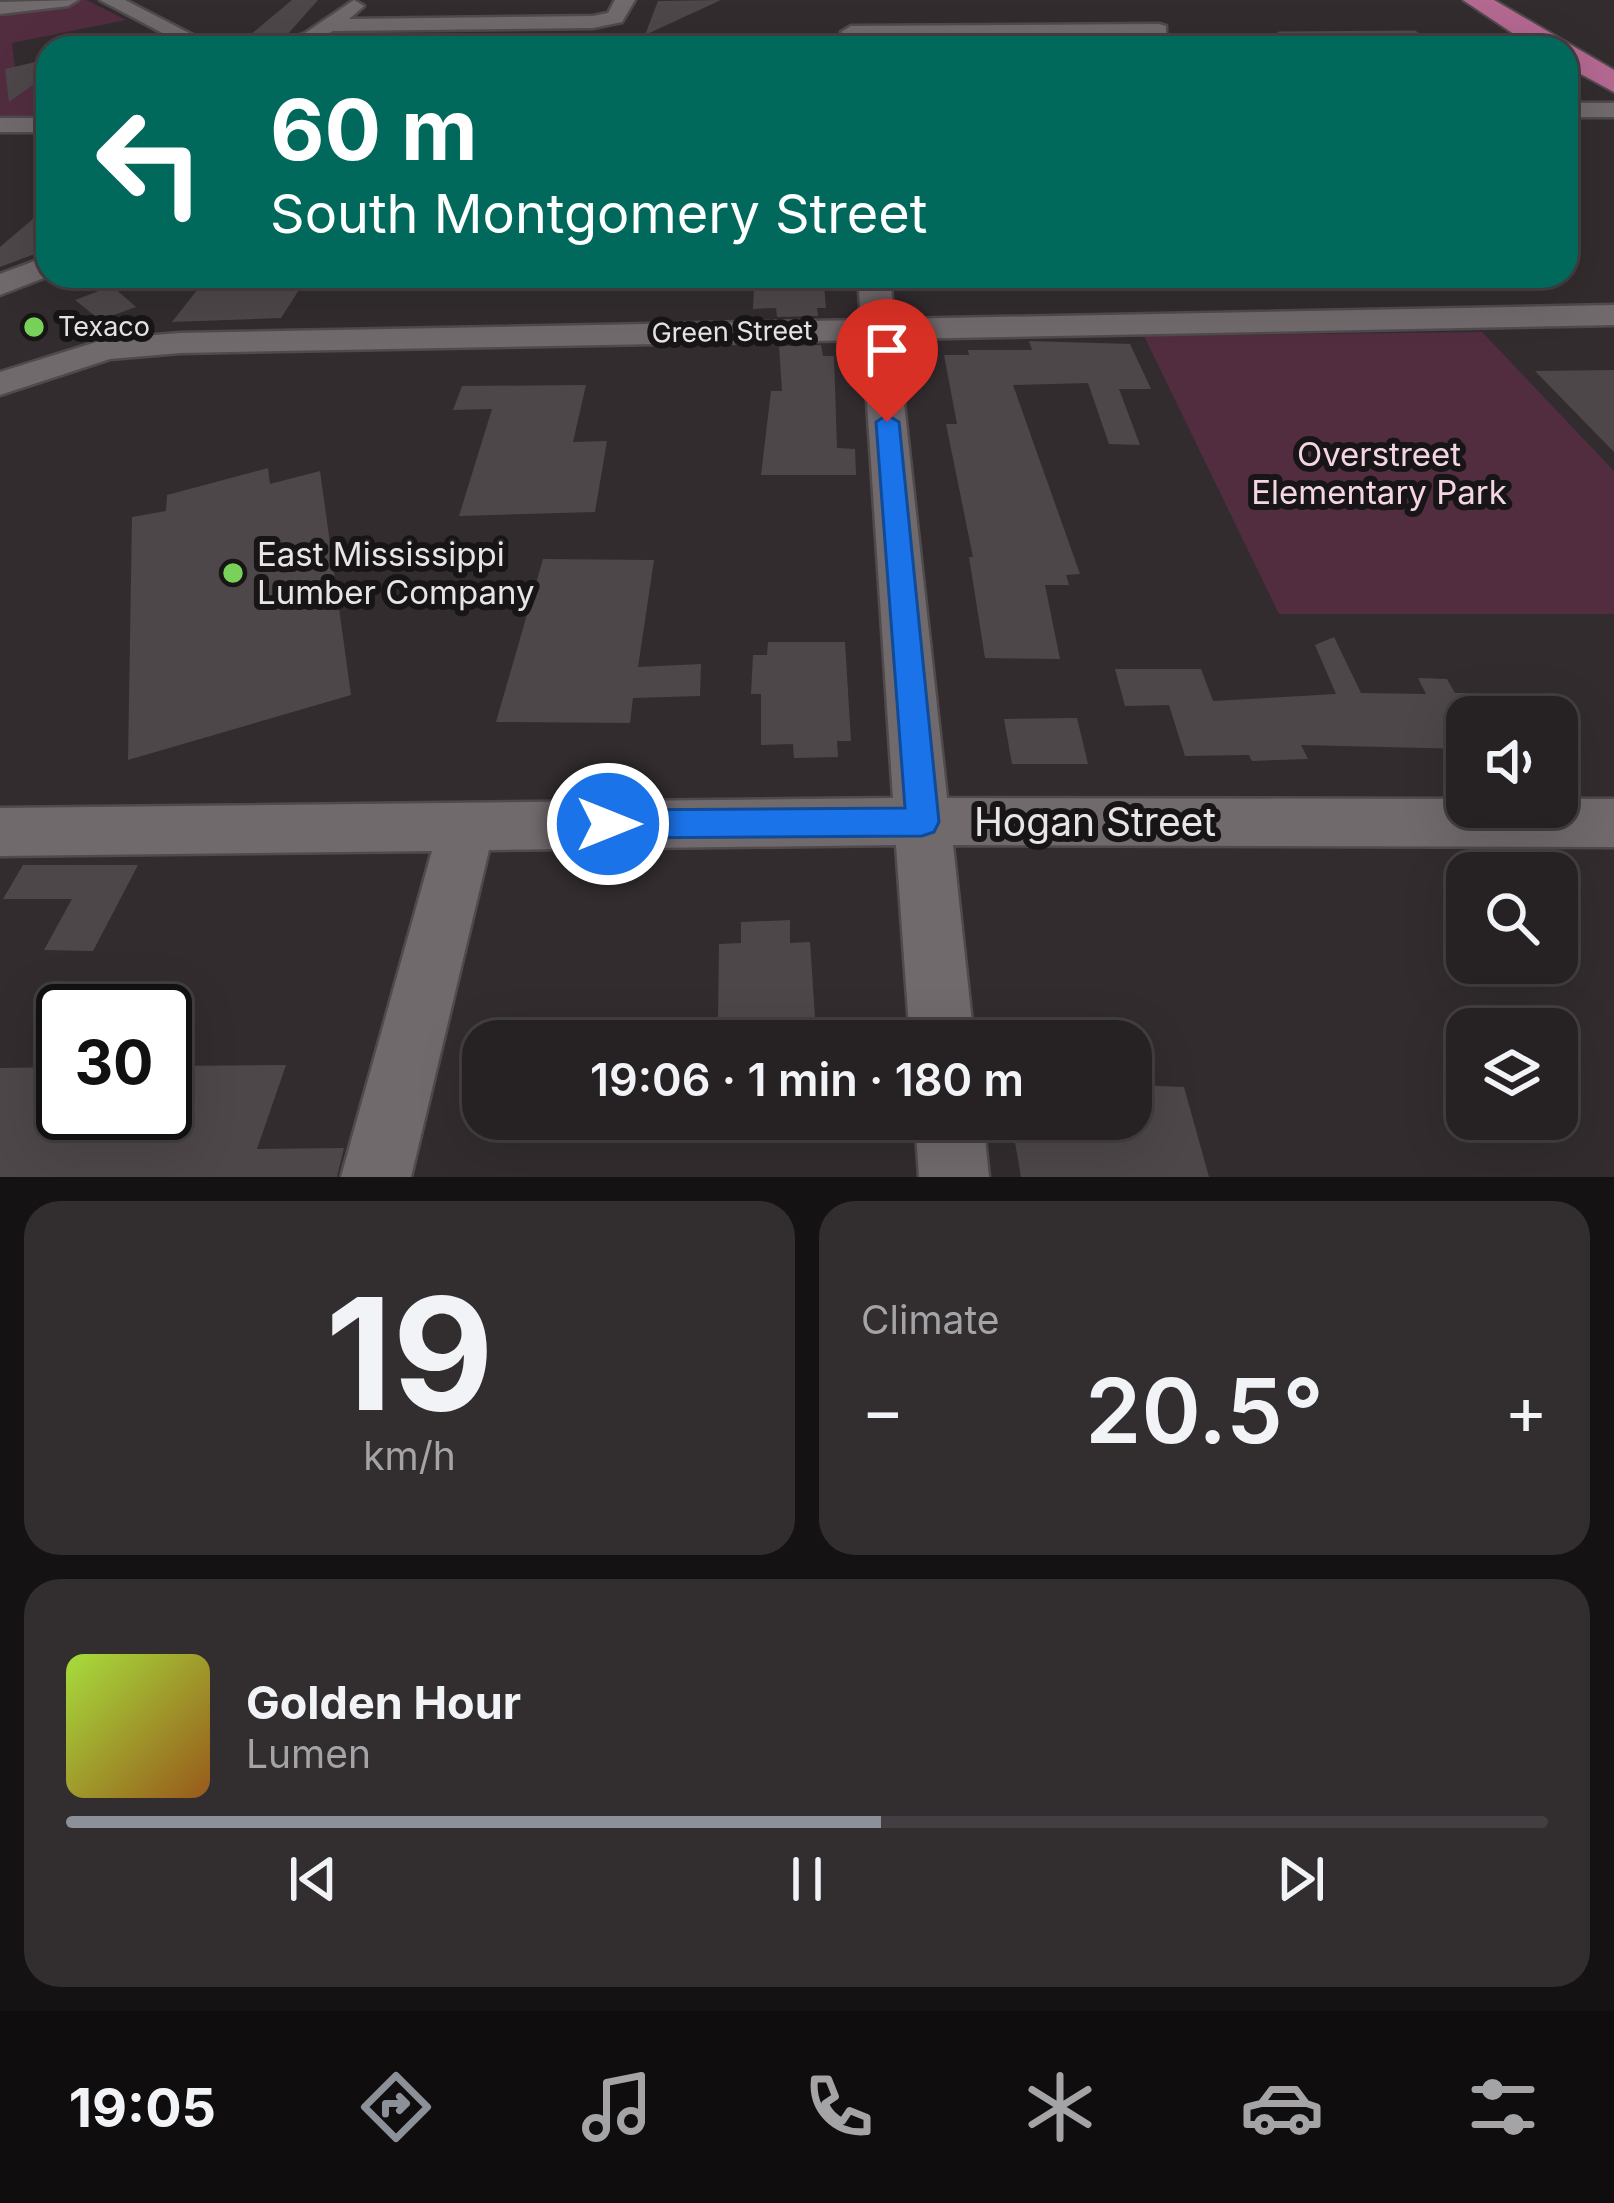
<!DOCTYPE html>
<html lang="en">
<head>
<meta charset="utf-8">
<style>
  body { margin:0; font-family:Inter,sans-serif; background:#322e30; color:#f1f3f6; height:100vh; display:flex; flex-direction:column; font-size:45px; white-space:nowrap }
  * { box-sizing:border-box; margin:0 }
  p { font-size:39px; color:#a4a3a6 }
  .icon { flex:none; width:66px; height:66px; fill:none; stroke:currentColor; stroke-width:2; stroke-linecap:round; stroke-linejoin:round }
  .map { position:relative; height:1177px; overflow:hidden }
  .sheet { display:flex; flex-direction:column; gap:24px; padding:24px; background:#151213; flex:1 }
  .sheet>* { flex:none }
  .guide { position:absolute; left:36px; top:36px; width:1542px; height:252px; border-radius:36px; box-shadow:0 12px 48px #0002,0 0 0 3px #423e41; background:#00695c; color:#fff; overflow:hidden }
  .tools { position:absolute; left:1446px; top:696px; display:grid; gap:24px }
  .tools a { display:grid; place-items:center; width:132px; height:132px; border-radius:24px; background:#262123; box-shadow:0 12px 48px #0002,0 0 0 3px #423e41; font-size:60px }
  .speed { position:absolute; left:36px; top:984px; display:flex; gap:24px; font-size:60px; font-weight:700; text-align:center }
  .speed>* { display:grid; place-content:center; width:156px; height:156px; border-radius:50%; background:#262123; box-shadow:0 12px 48px #0002,0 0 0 3px #423e41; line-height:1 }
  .speed .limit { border:6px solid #111; border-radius:18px; background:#fff; color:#111 }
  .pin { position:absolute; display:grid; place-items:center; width:102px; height:102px; color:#fff; margin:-123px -51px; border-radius:50% 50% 50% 0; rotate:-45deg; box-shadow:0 0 12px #0007 }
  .pin .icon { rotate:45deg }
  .me { position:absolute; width:132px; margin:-66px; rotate:90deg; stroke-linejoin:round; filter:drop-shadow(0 0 9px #0008) }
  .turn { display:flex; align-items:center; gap:42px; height:252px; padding:0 36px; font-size:54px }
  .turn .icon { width:156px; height:156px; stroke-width:2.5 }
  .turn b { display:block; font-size:84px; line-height:102px }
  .big { font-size:90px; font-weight:600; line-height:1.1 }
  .sheet .tile { flex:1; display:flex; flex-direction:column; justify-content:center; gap:18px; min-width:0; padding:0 42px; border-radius:36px; background:#322e30 }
  .sheet .dial { align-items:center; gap:0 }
  .dial b { font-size:156px; line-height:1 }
  .song { display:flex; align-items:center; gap:36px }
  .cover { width:144px; height:144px; border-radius:18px; background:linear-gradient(135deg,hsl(80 70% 55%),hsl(30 70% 35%)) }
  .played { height:12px; border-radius:6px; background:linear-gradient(90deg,#8c9099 55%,#423e41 55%) }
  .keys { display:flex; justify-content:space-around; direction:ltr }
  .heat { display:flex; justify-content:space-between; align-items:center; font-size:66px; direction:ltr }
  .sheet .tiles { flex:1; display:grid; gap:24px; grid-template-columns:1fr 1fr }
  .tile:last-child { grid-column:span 2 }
  .trip { position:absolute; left:462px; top:1020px; width:690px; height:120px; border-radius:36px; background:#262123; box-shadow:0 12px 48px #0002,0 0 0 3px #423e41; font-weight:600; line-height:120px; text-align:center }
  .menu { display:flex; height:192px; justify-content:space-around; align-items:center; background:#0f0d0e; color:#a4a3a6 }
  .menu .icon { width:84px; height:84px }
  .menu .selected { color:#8c9099 }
  .menu b { font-size:54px; color:#f1f3f6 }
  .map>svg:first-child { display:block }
  .green { fill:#522d40 }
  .building { fill:#4e474a }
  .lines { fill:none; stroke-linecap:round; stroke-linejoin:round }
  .minor-casing { stroke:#504a4d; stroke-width:5 }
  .major-casing { stroke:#504a4d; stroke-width:4 }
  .minor { fill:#716a6d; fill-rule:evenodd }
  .major { fill:#b36890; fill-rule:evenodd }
  .route { fill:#1a73e8; stroke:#114b97; stroke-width:3 }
  .poi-dot { fill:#78d259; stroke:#181517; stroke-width:4.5 }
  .labels { text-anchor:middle; stroke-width:12; stroke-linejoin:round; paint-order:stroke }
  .far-poi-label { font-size:27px; fill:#e9e5e7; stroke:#181517; text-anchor:start }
  .far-street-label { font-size:27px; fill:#e9e5e7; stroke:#181517 }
  .park-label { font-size:33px; fill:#f5d5e4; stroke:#181517 }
  .poi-label { font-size:33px; fill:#e9e5e7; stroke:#181517; text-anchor:start }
  .near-street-label { font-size:39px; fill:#e9e5e7; stroke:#181517 }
</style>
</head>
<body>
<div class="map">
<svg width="1614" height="1177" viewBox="0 0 1614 1177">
  <rect width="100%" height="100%" fill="#322c2f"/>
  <!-- green -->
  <g class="green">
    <path d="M68 0H86L126 20 12 43 16 76H48V111L29 125H0V18L18 7Z"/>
    <path d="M1482 332 1614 471V614H1279L1144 336Z"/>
  </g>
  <!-- building -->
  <g class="building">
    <path d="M292 0H318L287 35 244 40Z"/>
    <path d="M721 0 645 35 658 1Z"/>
    <path d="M592 33 588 42 497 41 501 34Z"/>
    <path d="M443 34 434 48 344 47 374 35Z"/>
    <path d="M48 59V74L9 102 5 69Z"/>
    <path d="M48 206V249L0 267V247Z"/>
    <path d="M208 276H308L281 318 172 322Z"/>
    <path d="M754 284H824L826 308H817L818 316 777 317 776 308 753 309Z"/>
    <path d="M112 286 136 307 100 320 75 300Z"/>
    <path d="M1029 341 1130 344 1151 389H1119L1140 445 1109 444 1088 383 1013 385 1080 574 1066 575 1069 585H1045L1060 659 985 658 969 557H973L946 424H957L944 355H969L968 350H1032Z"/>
    <path d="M821 345 823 356H834L837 448 855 449 856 475H761L771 391H782L779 346Z"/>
    <path d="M1614 370V452L1535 371Z"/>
    <path d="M586 385 573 442 607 441 595 512 459 516 492 409 453 410 462 386Z"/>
    <path d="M268 468 270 484 320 471 351 695 128 760 132 517 166 511 167 495Z"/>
    <path d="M543 559 654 560 638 667 701 664 700 696 633 698 630 723 496 722Z"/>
    <path d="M1334 637 1361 693 1426 694 1418 678 1447 679 1455 693H1472L1486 717H1467V749L1301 745 1308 759 1252 761 1249 755 1185 756 1169 705 1125 706 1115 669H1201L1213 701 1336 694 1315 645Z"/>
    <path d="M768 642H845L851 741H837L838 757 794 758 793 744 761 745V694H751L753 655H767Z"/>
    <path d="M1077 718 1088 764H1012L1004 719Z"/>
    <path d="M23 865H138L93 951 44 950 72 899H3Z"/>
    <path d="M790 920V943L810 942 815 1017 718 1021 719 944 741 943V922Z"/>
    <path d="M286 1065 257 1149 344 1148 337 1177H0V1068L63 1067V1113H165V1066Z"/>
    <path d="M1131 1085 1184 1087 1209 1177H1021L1011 1119H1131Z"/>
  </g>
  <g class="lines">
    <!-- minor casing -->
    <g class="minor-casing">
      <g id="minor">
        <path d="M78 0 68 6 0 14V2Z"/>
        <path d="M100 0H125L218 48H191Z"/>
        <path d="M615 0H635L622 22 593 28 333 31 300 48H268L305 33 354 0 364 6 349 19 593 16 608 13Z"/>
        <path d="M1159 24 1166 26V34L851 38 841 32 851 26Z"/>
        <path d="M1414 33 1424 39 1421 43 1280 46 1270 40 1280 34Z"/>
        <rect x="1566" y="103" width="48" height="14"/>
        <rect x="0" y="118" width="48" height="14"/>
        <path d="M48 256 49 276 0 295V274Z"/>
        <path d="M858 276H890L894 319 1614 305V325L897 339 947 798 1467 799V807H1557V799H1614V847L953 845 974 1041H910L896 845 489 850 411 1177H341L432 851 0 856V808L893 798 863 340 180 353 110 359 0 395V372L106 339 180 333 861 320Z"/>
        <path d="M915 1119H983L989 1177H919Z"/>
      </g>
    </g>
    <!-- major casing -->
    <g class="major-casing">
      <path id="major" d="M1463 0H1494L1614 70V92L1566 66V48H1535Z"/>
    </g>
    <!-- minor -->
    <use href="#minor" class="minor"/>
    <!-- major -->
    <use href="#major" class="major"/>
  </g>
  <!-- route -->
  <path class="route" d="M887 415 899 422 939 822 934 832 922 836 608 838 596 834 591 824 596 814 608 810 905 808 876 422Z"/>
  <!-- markers -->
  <g class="poi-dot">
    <circle cx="34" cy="327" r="12"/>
    <circle cx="233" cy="573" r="12"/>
  </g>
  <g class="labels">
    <!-- far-poi labels -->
    <g class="far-poi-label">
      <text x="58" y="336">Texaco</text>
    </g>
    <!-- far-street labels -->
    <g class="far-street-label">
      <text transform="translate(732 332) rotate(-1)" y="9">Green Street</text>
    </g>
    <!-- park labels -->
    <g class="park-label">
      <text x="1379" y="466">Overstreet<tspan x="1379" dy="38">Elementary Park</tspan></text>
    </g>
    <!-- poi labels -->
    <g class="poi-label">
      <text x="257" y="566">East Mississippi<tspan x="257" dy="38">Lumber Company</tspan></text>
    </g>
    <!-- near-street labels -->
    <g class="near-street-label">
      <text x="1095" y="836">Hogan Street</text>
    </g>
  </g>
</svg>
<div class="tools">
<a><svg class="icon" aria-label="sound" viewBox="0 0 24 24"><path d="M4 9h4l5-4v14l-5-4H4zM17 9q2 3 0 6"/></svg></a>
<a><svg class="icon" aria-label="search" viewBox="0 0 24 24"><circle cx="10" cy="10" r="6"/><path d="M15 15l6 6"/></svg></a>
<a><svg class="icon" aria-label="layers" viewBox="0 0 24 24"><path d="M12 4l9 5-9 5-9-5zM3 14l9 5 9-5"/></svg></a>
</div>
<div class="speed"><div class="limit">30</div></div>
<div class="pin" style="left:887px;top:422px;background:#d93025"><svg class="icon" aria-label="arrive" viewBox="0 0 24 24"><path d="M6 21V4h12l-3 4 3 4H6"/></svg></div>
<svg class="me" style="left:608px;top:824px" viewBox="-20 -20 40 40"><circle r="17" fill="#1a73e8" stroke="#fff" stroke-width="3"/><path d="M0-11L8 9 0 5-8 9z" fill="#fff"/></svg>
<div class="trip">19:06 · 1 min · 180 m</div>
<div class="guide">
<div class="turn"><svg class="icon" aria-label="left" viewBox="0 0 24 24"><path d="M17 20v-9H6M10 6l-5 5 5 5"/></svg><div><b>60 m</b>South Montgomery Street</div></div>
</div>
</div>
<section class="sheet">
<div class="tiles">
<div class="tile dial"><b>19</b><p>km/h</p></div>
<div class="tile"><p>Climate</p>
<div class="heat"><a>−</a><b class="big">20.5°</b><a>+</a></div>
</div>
<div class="tile">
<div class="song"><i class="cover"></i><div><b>Golden Hour</b><p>Lumen</p></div></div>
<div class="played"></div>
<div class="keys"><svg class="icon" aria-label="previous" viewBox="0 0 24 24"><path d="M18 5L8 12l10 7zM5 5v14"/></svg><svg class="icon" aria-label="pause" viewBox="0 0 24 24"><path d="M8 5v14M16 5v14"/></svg><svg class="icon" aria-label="next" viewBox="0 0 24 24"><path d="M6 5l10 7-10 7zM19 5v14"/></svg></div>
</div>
</div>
</section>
<nav class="menu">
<b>19:05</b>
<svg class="icon selected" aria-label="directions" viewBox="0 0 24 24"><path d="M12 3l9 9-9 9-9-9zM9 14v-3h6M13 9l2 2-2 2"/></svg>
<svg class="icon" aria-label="music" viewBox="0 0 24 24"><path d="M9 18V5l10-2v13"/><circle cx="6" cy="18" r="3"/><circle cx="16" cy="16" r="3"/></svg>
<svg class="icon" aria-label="phone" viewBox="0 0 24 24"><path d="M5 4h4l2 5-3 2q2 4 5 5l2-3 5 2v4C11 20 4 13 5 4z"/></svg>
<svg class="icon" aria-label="climate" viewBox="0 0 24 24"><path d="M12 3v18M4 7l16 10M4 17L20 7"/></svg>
<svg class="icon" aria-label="car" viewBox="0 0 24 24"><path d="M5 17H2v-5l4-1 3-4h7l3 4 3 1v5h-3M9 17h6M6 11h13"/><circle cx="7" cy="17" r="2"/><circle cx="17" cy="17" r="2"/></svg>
<svg class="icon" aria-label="filters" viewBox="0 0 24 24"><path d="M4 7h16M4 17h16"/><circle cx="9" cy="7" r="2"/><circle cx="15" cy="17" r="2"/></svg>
</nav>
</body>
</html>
